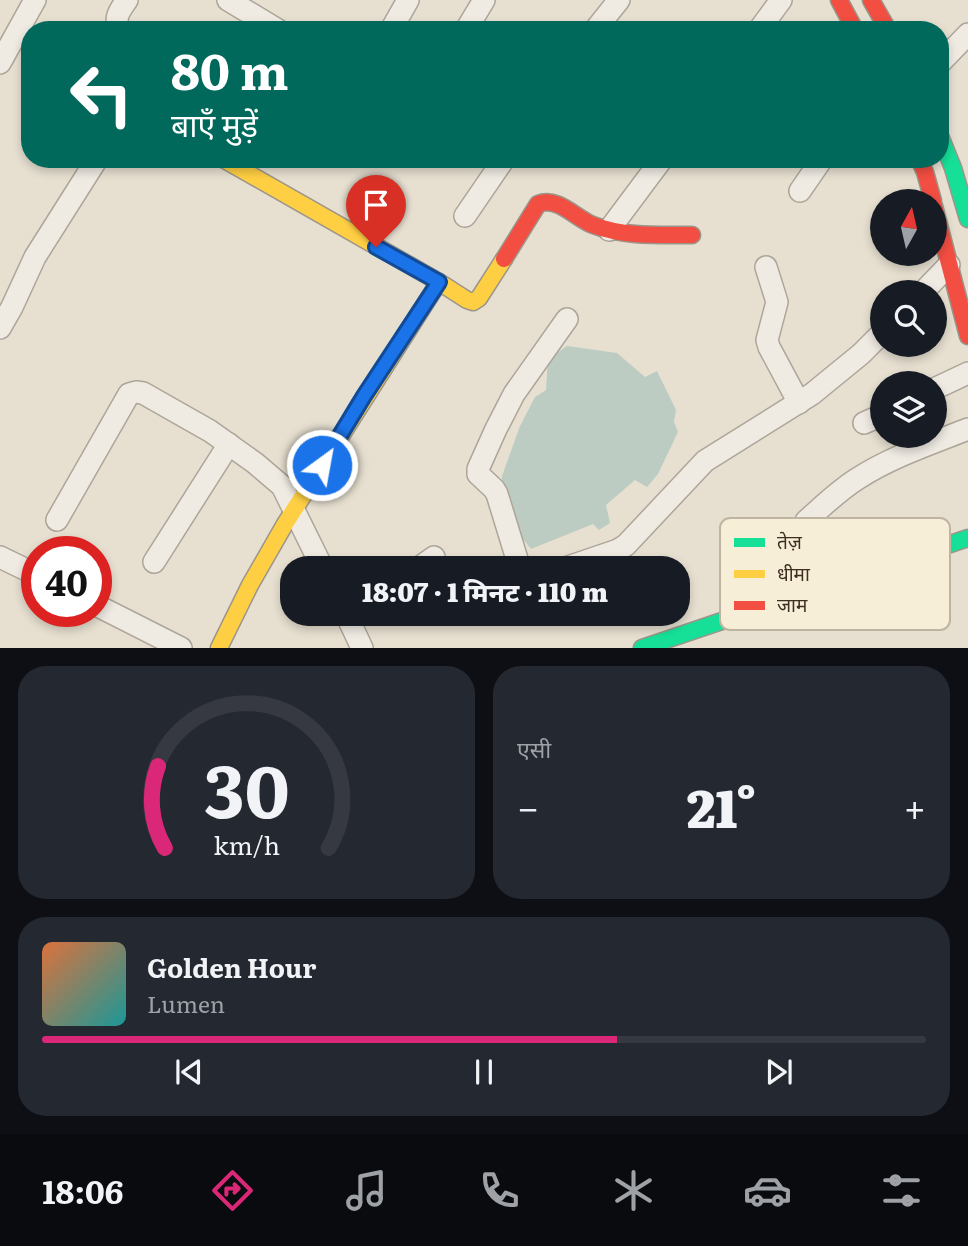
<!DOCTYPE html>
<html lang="hi">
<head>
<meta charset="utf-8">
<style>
  body { margin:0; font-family:Literata,"Noto Sans Devanagari",serif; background:#242831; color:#f1f3f6; height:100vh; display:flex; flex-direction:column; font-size:26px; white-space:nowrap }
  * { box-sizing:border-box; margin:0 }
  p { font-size:23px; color:#9ea1a6 }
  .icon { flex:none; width:38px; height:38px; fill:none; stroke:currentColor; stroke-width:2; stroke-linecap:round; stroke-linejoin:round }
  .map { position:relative; height:648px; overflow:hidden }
  .drawer { display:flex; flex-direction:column; gap:18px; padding:18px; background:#0d0f14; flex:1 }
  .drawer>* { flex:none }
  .hud { position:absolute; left:21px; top:21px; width:928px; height:147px; border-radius:28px; box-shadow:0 4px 10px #0003; background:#00695c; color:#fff; overflow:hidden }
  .needle { width:46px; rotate:8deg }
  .tools { position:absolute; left:870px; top:189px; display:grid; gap:14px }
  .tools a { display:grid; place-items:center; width:77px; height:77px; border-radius:50%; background:#171b24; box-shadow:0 4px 10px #0003; font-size:35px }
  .speed { position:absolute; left:21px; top:536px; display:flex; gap:14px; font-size:35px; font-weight:700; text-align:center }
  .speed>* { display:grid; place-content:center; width:91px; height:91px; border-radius:50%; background:#171b24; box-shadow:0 4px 10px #0003; line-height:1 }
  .speed .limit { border:10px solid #d22; background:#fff; color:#111 }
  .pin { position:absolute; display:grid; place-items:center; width:60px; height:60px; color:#fff; margin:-72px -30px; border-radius:50% 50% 50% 0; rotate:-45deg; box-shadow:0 0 7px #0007 }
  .pin .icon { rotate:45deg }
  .me { position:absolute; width:77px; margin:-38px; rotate:32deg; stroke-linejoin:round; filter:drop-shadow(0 0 5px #0008) }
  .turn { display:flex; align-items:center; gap:24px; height:147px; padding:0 35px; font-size:32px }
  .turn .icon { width:91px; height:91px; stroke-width:2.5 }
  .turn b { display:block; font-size:49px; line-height:60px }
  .big { font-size:52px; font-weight:800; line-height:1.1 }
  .drawer .card { flex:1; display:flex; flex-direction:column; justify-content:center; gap:10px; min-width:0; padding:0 24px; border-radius:28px; background:#242831 }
  .drawer .dial { align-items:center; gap:0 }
  .dial svg { height:182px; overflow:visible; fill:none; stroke:#363941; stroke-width:7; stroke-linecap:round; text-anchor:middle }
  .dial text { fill:#f1f3f6; stroke:none }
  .song { display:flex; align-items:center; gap:21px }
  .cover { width:84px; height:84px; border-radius:10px; background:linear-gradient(135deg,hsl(20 70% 55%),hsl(180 70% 35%)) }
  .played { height:7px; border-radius:4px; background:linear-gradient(90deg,#db2777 65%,#363941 65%) }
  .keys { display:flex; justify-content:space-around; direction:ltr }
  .heat { display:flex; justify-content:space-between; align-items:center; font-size:38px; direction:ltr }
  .drawer .tiles { flex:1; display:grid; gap:18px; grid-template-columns:1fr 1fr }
  .card:last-child { grid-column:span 2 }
  .trip { position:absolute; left:280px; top:556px; width:410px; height:70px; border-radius:28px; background:#171b24; box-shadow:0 4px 10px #0003; font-weight:800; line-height:70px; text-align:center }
  .menu { display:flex; height:112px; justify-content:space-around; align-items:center; background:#090b0e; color:#9ea1a6 }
  .menu .icon { width:49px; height:49px }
  .menu .active { color:#db2777 }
  .menu b { font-size:32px; color:#f1f3f6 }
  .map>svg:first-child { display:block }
  .water { fill:#bcccc2 }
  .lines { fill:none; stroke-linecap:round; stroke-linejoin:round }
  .street-casing { stroke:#ada599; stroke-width:24 }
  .fast-casing { stroke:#9c958a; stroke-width:19 }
  .slow-casing { stroke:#9c958a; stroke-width:19 }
  .jam-casing { stroke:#9c958a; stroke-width:19 }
  .street { stroke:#efebe3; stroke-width:21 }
  .fast { stroke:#16e098; stroke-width:16 }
  .slow { stroke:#ffcf43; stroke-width:16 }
  .jam { stroke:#f24e42; stroke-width:16 }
  .route-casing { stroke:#114b97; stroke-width:18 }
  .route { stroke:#1a73e8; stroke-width:12 }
  .key { fill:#f7eed8; stroke:#bfb4a1; stroke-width:2 }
  .key-label { font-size:19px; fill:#3d2e20 }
</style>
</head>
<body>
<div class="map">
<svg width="968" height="648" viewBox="0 0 968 648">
  <rect width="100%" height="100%" fill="#e7e0d1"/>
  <!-- water -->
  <path class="water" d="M567 346 617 353 645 377 657 371 676 410 674 422 678 432 658 474 647 487 635 480 606 505 610 523 599 530 593 524 531 549 501 511 502 476 520 426 535 397 546 390 548 359Z"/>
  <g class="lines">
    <!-- street casing -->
    <g class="street-casing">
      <g id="street">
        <path d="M228 0 278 30"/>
        <path d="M120 30C113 18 120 10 127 0"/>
        <path d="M391 30 408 0"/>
        <path d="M466 30 484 0"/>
        <path d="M595 30 619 0"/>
        <path d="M759 30 781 0"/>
        <path d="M0 63 35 0"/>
        <path d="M940 63 968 34"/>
        <path d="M800 191 822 159"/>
        <path d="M465 216 504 159"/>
        <path d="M609 230 662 159"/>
        <path d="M766 267 777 302 767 340 769 347 799 403"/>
        <path d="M923 292 949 265"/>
        <path d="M0 328 12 307 35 257 97 159"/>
        <path d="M934 389 968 373"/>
        <path d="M864 423 882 415"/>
        <path d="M57 520 129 394 136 392 143 393 210 431 255 463 282 486 323 569"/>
        <path d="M806 521C822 507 838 491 857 479 891 457 930 444 968 429"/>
        <path d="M0 557 37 575"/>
        <path d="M154 562 229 444"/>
        <path d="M417 569 434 557"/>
        <path d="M520 569 497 494 494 489 478 474V469L496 429 514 394 567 319"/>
        <path d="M562 569 618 550 626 545 705 461 812 394 861 354 882 333"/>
        <path d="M96 605 181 648"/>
        <path d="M346 614 362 648"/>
      </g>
    </g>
    <!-- fast casing -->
    <g class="fast-casing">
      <g id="fast">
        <path d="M940 136 953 168 968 219"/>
        <path d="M642 648 968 538"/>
      </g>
    </g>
    <!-- slow casing -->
    <g class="slow-casing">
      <g id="slow">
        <path d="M223 159 439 282 467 300 473 302 479 298 504 259"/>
        <path d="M219 648 250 585 285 524 439 282"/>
      </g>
    </g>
    <!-- jam casing -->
    <g class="jam-casing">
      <g id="jam">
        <path d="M839 0 855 30"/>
        <path d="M871 0 888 30"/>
        <path d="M919 159 925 172 933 201"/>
        <path d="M934 206 968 336"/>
        <path d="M504 259 538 204C558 196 575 218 593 225 624 237 659 235 692 235"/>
      </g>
    </g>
    <!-- street -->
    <use href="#street" class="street"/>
    <!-- fast -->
    <use href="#fast" class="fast"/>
    <!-- slow -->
    <use href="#slow" class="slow"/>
    <!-- jam -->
    <use href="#jam" class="jam"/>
  </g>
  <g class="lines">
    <!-- route casing -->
    <g class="route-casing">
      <path id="route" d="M322 465 364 396 439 282 376 247"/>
    </g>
    <!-- route -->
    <use href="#route" class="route"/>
  </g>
  <!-- legend -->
  <rect x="720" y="518" width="230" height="112" rx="10" class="key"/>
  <rect x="734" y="538" width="31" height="9" fill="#16e098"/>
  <rect x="734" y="570" width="31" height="8" fill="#ffcf43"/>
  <rect x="734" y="601" width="31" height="9" fill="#f24e42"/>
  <g class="key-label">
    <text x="777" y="549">तेज़</text>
    <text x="777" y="581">धीमा</text>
    <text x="777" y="612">जाम</text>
  </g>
</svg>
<div class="tools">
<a><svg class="needle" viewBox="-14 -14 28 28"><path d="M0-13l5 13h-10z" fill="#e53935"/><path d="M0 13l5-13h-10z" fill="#9ea1a6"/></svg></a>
<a><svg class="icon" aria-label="search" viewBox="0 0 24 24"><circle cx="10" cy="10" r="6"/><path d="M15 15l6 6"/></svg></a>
<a><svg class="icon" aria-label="layers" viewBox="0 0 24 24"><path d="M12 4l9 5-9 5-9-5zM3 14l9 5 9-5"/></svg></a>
</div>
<div class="speed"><div class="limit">40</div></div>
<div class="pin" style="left:376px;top:247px;background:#d93025"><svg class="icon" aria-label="arrive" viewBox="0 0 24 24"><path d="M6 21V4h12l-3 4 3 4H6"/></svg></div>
<svg class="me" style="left:322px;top:465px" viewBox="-20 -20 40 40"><circle r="17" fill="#1a73e8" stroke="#fff" stroke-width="3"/><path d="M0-11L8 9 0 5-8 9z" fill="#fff"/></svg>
<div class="trip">18:07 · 1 मिनट · 110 m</div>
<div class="hud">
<div class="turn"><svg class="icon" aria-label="left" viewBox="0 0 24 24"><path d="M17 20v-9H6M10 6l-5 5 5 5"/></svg><div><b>80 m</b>बाएँ मुड़ें</div></div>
</div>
</div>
<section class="drawer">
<div class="tiles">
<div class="card dial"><svg viewBox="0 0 100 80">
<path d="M14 69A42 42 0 1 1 86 69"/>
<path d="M14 69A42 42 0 0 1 11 33" stroke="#db2777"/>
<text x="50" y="56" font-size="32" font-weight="700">30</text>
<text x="50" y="72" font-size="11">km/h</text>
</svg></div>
<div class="card"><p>एसी</p>
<div class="heat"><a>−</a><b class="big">21°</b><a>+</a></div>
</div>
<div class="card">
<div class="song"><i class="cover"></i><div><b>Golden Hour</b><p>Lumen</p></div></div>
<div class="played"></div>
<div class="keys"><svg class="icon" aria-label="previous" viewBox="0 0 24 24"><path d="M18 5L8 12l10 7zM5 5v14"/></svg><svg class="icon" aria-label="pause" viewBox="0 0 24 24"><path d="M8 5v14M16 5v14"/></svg><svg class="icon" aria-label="next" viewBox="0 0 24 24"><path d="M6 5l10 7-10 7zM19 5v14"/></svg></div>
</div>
</div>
</section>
<nav class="menu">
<b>18:06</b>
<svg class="icon active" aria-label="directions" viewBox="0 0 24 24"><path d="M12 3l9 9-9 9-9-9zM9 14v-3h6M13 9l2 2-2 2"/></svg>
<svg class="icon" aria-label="music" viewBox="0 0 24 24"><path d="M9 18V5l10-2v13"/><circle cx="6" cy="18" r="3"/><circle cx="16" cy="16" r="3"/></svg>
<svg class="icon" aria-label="phone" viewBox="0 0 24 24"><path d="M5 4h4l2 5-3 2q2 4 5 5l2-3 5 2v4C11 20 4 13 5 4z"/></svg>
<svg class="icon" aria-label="climate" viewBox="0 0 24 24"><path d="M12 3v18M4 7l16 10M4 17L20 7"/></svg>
<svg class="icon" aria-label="car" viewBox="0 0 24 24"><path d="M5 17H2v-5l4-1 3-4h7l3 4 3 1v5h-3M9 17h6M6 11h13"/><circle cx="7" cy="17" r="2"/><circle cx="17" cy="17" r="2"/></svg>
<svg class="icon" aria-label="filters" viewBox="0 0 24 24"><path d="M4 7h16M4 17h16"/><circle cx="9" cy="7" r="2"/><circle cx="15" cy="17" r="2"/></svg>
</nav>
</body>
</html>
